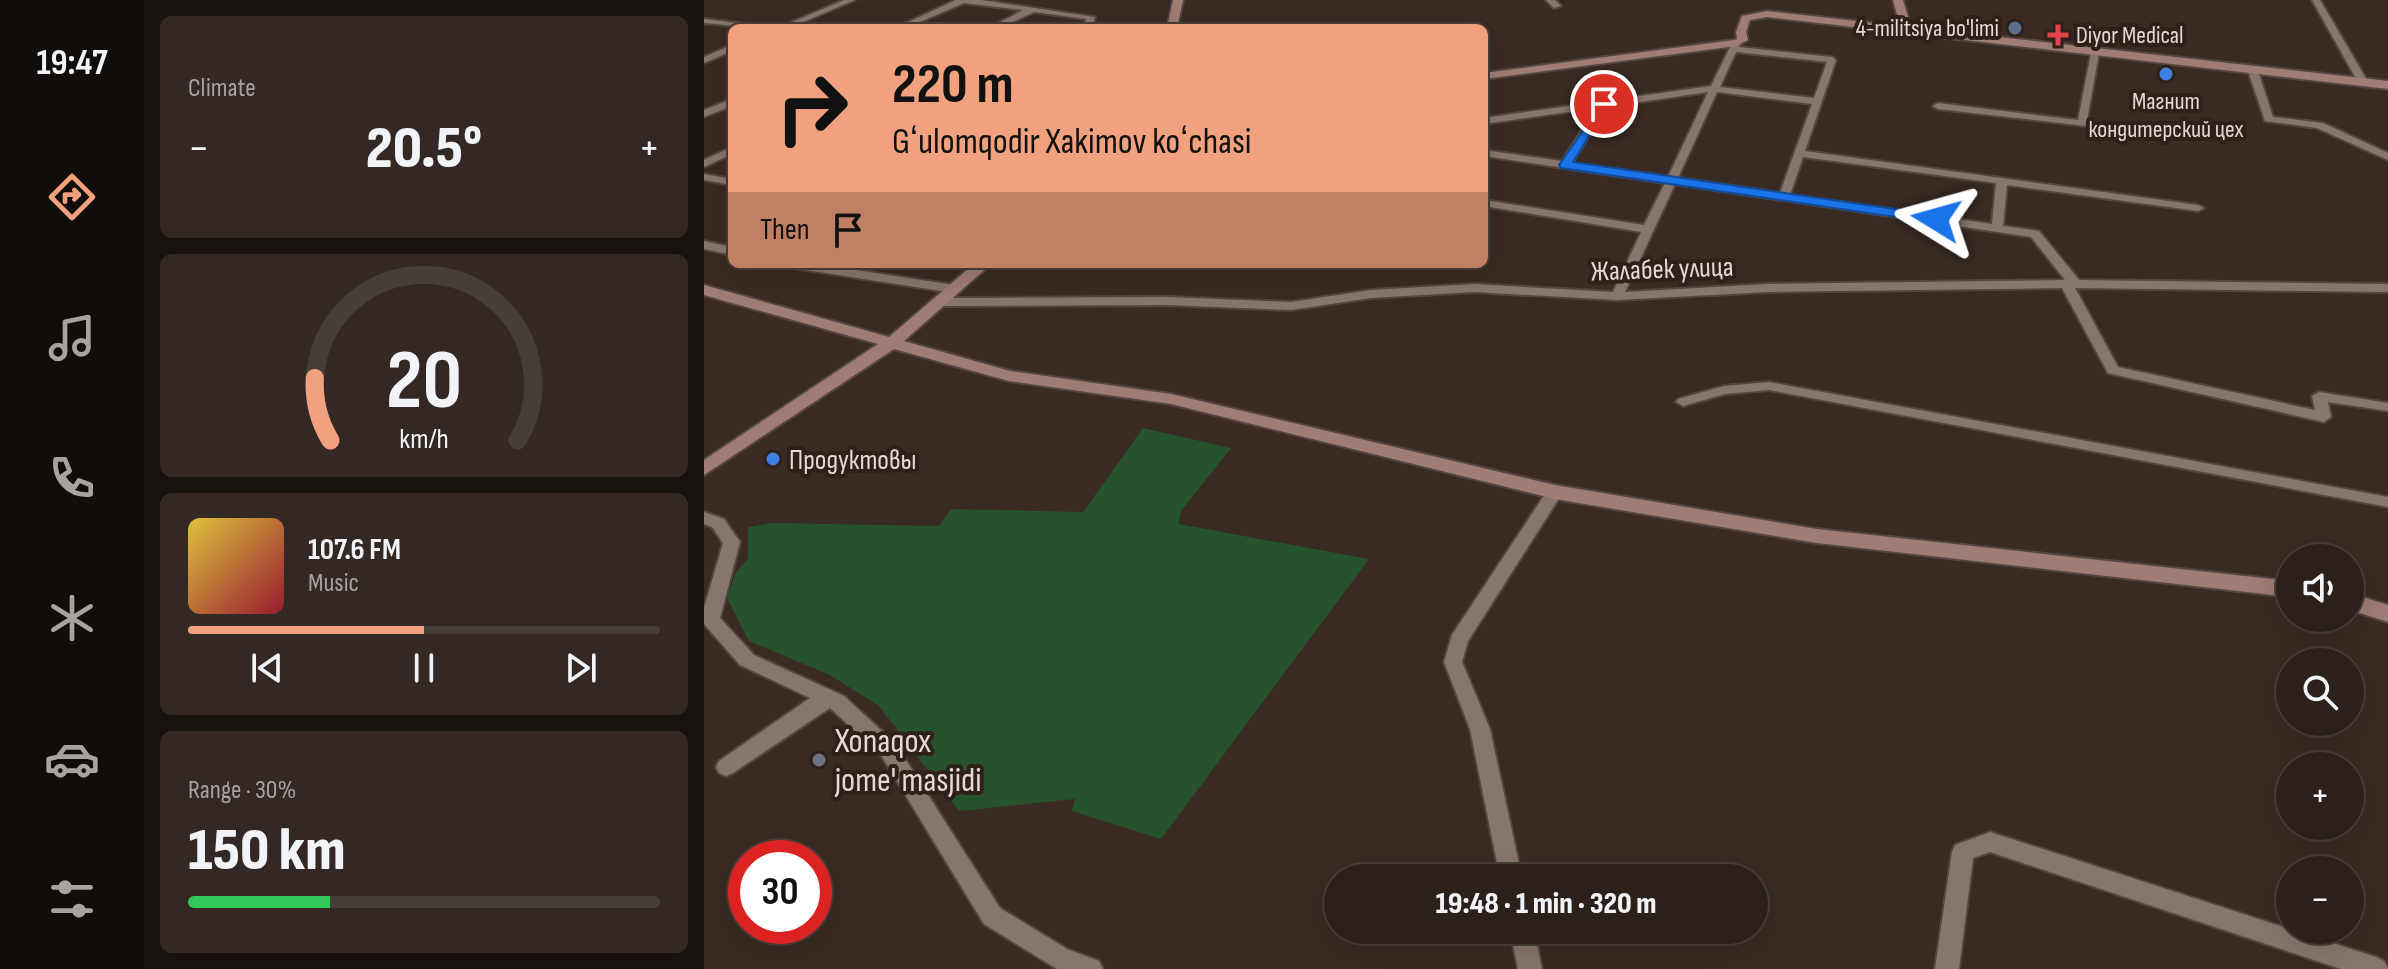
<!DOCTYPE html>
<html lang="en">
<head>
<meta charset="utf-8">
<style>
  body { margin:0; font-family:"Sofia Sans Condensed",sans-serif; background:#332823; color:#f1f3f6; height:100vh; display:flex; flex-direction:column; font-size:30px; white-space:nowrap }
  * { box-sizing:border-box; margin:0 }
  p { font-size:26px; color:#a6a3a2 }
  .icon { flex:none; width:44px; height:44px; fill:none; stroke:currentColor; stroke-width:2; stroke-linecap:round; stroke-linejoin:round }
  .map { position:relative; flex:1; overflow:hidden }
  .side { display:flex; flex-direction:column; gap:16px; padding:16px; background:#18120e; width:560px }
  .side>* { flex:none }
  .hud { position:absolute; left:24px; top:24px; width:760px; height:244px; border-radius:12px; box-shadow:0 8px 32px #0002,0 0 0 2px #473e39; background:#f1a17d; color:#111; overflow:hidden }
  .buttons { position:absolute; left:1572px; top:544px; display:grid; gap:16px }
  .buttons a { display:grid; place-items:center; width:88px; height:88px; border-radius:50%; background:#2b201a; box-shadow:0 8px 32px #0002,0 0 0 2px #473e39; font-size:40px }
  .speed { position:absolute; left:24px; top:840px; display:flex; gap:16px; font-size:40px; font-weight:700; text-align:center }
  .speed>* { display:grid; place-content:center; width:104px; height:104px; border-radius:50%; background:#2b201a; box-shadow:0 8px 32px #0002,0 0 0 2px #473e39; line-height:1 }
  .speed .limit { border:12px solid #d22; background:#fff; color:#111 }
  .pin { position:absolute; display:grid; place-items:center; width:68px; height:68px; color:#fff; margin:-34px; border:4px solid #fff; border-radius:50%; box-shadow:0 2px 8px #0007 }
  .me { position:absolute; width:88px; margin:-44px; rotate:278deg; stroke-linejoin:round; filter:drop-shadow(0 0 6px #0008) }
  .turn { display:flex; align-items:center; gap:28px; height:168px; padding:0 32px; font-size:36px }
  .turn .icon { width:104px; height:104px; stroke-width:2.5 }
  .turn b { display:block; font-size:56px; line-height:68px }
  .then { display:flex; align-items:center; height:76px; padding:0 32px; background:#0003; gap:16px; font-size:30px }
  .big { font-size:60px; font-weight:800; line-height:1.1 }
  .side .widget { flex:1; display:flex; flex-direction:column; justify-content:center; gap:12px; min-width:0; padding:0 28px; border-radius:12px; background:#332823 }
  .side .dial { align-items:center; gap:0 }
  .dial svg { height:208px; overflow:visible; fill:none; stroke:#473e39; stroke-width:7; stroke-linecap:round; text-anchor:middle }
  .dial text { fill:#f1f3f6; stroke:none }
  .song { display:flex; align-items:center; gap:24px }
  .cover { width:96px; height:96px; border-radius:12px; background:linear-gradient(135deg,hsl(50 70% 55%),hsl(350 70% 35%)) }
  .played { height:8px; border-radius:4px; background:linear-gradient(90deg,#f1a17d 50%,#473e39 50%) }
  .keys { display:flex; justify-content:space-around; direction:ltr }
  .heat { display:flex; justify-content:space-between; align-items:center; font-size:44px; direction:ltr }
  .charge { height:12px; border-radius:6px; background:linear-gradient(90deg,#34c759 30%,#473e39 0) }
  .trip { position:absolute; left:620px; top:864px; width:444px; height:80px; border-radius:40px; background:#2b201a; box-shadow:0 8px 32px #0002,0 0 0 2px #473e39; font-weight:800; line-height:80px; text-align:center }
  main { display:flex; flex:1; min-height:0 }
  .dock { display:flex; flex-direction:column; width:144px; justify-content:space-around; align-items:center; background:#110d0a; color:#a6a3a2 }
  .dock .icon { width:56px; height:56px }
  .dock .active { color:#f1a17d }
  .dock b { font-size:36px; color:#f1f3f6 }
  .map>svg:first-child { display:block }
  .green { fill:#26532c }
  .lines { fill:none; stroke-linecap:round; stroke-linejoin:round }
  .street-casing { stroke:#534640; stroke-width:4 }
  .secondary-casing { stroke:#534640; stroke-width:4 }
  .street { fill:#88766e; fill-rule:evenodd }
  .secondary { fill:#9f7c74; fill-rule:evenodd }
  .route { fill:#1a73e8; stroke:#114b97; stroke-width:2 }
  .service-dot { fill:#5c6f8a; stroke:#2f201a; stroke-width:3 }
  .health-dot { fill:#e0444e; stroke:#2f201a; stroke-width:3 }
  .shop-dot { fill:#3f7fe0; stroke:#2f201a; stroke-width:3 }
  .worship-dot { fill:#6b7280; stroke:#2f201a; stroke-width:3 }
  .labels { text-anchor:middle; stroke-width:8; stroke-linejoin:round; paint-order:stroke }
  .far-poi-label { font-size:24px; fill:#e3d9d5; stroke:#2f201a; text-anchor:end }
  .street-label { font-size:28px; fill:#e3d9d5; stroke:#2f201a }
  .poi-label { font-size:28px; fill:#e3d9d5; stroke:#2f201a; text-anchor:start }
  .near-poi-label { font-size:34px; fill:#e3d9d5; stroke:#2f201a; text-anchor:start }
</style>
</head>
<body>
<main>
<nav class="dock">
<b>19:47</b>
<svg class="icon active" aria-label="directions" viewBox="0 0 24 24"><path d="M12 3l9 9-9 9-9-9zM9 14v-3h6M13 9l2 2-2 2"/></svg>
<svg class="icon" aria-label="music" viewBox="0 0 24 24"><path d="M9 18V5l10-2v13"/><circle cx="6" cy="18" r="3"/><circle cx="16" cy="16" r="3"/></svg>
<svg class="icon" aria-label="phone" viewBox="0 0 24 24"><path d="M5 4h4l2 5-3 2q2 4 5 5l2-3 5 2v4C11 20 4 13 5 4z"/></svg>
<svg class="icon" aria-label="climate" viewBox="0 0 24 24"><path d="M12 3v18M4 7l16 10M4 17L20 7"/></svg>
<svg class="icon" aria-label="car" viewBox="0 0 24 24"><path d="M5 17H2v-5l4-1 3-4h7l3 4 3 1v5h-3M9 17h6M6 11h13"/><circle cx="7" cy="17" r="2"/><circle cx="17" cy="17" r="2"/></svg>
<svg class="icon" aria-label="filters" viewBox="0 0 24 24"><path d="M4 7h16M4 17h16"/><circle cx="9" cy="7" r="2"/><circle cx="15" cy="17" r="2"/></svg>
</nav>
<section class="side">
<div class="widget"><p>Climate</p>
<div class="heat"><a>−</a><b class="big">20.5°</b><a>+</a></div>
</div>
<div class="widget dial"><svg viewBox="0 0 100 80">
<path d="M14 69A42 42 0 1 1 86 69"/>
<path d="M14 69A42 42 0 0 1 8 45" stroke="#f1a17d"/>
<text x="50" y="56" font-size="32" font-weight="700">20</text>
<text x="50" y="72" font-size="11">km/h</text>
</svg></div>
<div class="widget">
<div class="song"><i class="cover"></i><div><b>107.6 FM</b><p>Music</p></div></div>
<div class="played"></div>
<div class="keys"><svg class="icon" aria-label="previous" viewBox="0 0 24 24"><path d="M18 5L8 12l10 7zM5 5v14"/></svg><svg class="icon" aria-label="pause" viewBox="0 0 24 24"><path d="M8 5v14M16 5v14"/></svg><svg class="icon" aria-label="next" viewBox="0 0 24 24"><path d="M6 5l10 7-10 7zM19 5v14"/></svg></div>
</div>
<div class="widget"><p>Range · 30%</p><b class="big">150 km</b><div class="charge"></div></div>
</section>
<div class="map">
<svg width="1684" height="969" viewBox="0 0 1684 969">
  <rect width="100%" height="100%" fill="#392a23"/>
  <!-- green -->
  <path class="green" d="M439 428 527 448 477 511 475 524 665 559 457 839 368 811 371 799 255 811 175 706 126 675 45 641 23 598 31 574 44 558V527L68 523 235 526 247 509 379 512Z"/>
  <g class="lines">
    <!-- street casing -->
    <g class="street-casing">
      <g id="street">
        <path d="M140 0H151L85 28H74Z"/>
        <path d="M252 0H277L391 17 388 28H380L382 19 330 12 296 28H285L319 10 260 3 202 28H191Z"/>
        <path d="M842 0H851L857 6 850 8Z"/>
        <path d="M1608 0H1616L1664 82 1662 84 1654 82Z"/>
        <path d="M0 19 50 25 54 28 0 23Z"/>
        <path d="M1032 40 1036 43 1035 47 1128 57 1132 60 1101 151 1494 205 1500 208 1494 211 1303 185 1299 226 1335 231 1375 280 1684 284V292L1371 288 1414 367 1611 410 1608 396 1615 392 1684 403V411L1624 402 1627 417 1620 422 1404 373 1358 288 1064 292 913 300 770 292 667 298 587 310 464 305 236 306 230 302 236 298 464 297 587 302 667 290 770 284 909 292 937 232 780 206V200L940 225 961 183 780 156V150L858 161 892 108 780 124V118L1007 86 1028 43ZM1032 52 1123 62 1110 98 1016 87ZM1004 92 964 177 868 163 903 107ZM1013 92 1108 104 1076 193 974 178ZM1099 157 1292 183 1288 224 1086 195ZM971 184 1327 237 1361 280 1064 284 921 292Z"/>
        <path d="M28 45V51L0 63V57Z"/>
        <path d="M1391 50 1395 53 1382 126 1234 109 1229 106 1234 103 1374 120 1387 53Z"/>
        <path d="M1549 68 1554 71 1569 117 1619 123 1684 153V160L1613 128 1561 121 1544 71Z"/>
        <path d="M28 99V106L0 117V110Z"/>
        <path d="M28 147V154L0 167V160Z"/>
        <path d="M0 174 28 179V185L0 180Z"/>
        <path d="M0 241 28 247V255L0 249Z"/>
        <path d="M83 264H113L250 285 256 289 250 293 89 268Z"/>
        <path d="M1065 382 1684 497V507L1065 390 1021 394 979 406 972 402 974 399 1020 386Z"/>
        <path d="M851 487 859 492 764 641 758 662 786 729 818 878H796L766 729 740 662 748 635 845 488Z"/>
        <path d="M0 512 20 519 36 542 16 618 50 655 140 696 191 743 296 908 363 949 395 961 399 969H353L280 924 177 755 126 708 29 773 22 776 15 773 12 767 15 761 106 698 36 665 0 624V608L19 543 8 527 0 524Z"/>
        <path d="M1286 832 1672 957 1680 961 1684 969H1637L1286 852 1269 858 1255 969H1231L1248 852 1251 845Z"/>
        <path d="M806 930H830L838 969H814Z"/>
      </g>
    </g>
    <!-- secondary casing -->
    <g class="secondary-casing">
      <g id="secondary">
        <path d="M469 0H479L473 28H463Z"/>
        <path d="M1189 0H1199L1207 27 1684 81V89L1063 17 1046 20 1042 32 1044 40 1032 46 780 79V73L1030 40 1033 39 1032 32 1038 16 1063 11 1196 26Z"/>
        <path d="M270 264H287L200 341 306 371 467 394 851 485 1113 529 1586 581V597L1113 543 851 499 467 404 305 381 190 349 0 475V460L174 344 0 295V285L185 337Z"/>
        <path d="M1646 593 1684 605V622L1646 610Z"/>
      </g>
    </g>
    <!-- street -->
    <use href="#street" class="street"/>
    <!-- secondary -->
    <use href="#secondary" class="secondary"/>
  </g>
  <!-- route -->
  <path class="route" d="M900 101 905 104 869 162 1232 215 1239 219 1232 223 857 168 855 165Z"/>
  <!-- markers -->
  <circle class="service-dot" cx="1311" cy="28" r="8"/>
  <path class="health-dot" d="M1350 23h8v8h8v8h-8v8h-8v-8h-8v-8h8z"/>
  <g class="shop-dot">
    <circle cx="1462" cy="74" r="8"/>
    <circle cx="69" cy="459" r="8"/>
  </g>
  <circle class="worship-dot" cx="115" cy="760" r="8"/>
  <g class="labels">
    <!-- far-poi labels -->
    <g class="far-poi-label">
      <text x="1295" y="36">4-militsiya bo'limi</text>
      <text x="1372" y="43" text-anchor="start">Diyor Medical</text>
      <text x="1462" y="109" text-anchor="middle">Магнит<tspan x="1462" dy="28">кондитерский цех</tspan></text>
    </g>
    <!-- street labels -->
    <g class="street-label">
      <text transform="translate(958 268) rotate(-2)" y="10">Жалабек улица</text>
    </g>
    <!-- poi labels -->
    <g class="poi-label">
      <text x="85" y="469">Продуктовы</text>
    </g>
    <!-- near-poi labels -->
    <g class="near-poi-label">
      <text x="131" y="752">Xonaqox<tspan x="131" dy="39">jome' masjidi</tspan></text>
    </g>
  </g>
</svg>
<div class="buttons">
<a><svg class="icon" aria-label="sound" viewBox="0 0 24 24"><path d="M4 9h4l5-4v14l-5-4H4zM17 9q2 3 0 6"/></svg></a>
<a><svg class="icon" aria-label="search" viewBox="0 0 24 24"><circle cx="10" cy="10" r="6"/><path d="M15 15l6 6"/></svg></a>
<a>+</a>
<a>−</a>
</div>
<div class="speed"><div class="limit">30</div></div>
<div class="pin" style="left:900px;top:104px;background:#d93025"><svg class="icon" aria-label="arrive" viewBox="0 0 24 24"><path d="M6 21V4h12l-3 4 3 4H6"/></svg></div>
<svg class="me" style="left:1232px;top:219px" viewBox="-20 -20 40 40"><path d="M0-17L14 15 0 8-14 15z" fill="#1a73e8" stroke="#fff" stroke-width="4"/></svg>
<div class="trip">19:48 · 1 min · 320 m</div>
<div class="hud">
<div class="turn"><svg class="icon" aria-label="right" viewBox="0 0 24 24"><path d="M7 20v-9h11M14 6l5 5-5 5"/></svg><div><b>220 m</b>Gʻulomqodir Xakimov koʻchasi</div></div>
<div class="then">Then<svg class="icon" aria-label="arrive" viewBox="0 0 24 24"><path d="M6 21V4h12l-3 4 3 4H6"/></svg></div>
</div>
</div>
</main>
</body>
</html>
